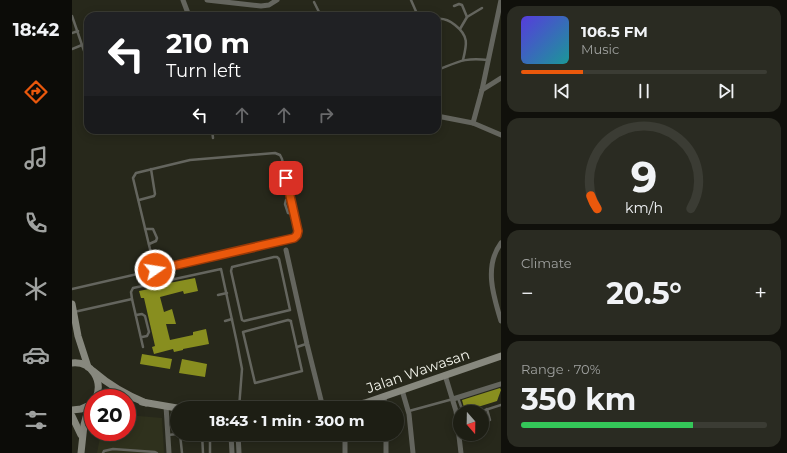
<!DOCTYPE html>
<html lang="en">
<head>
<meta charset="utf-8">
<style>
  body { margin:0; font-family:Montserrat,sans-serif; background:#2a2b22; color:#f1f3f6; height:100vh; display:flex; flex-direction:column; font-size:15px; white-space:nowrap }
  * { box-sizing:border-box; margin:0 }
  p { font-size:13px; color:#a0a2a0 }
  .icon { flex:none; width:22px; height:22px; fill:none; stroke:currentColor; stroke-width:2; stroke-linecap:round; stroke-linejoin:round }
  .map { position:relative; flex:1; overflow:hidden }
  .details { display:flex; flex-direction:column; gap:6px; padding:6px; background:#10100b; width:286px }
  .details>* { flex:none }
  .guide { position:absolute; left:12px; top:12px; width:357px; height:122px; border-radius:12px; box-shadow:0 2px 10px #0003,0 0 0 1px #3b3c34; background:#202124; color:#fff; overflow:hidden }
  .needle { width:26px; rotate:160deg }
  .controls { position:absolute; left:381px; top:405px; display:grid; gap:8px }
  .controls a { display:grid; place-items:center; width:36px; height:36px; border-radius:50%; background:#1d1e14; box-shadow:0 2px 10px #0003,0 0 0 1px #3b3c34; font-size:20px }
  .speed { position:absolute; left:12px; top:389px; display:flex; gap:8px; font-size:20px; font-weight:700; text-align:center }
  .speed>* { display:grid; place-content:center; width:52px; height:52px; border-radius:50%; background:#1d1e14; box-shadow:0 2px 10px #0003,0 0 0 1px #3b3c34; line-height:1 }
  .speed .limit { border:6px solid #d22; background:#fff; color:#111 }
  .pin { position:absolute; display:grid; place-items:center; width:34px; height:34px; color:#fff; margin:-17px; border-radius:8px; box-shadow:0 2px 6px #0006 }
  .me { position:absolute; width:44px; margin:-22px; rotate:77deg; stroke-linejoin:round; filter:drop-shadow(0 0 3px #0008) }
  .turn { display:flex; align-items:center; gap:14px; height:84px; padding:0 16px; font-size:18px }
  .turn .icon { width:52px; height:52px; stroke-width:2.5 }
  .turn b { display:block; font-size:28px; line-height:34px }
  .lanes { display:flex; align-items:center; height:38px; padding:0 16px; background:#0003; justify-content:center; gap:20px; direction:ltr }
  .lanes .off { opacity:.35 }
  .big { font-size:30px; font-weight:700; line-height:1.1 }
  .details .tile { flex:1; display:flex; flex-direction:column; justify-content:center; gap:6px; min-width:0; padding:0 14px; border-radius:12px; background:#2a2b22 }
  .details .dial { align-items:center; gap:0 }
  .dial svg { height:104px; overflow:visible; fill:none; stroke:#3b3c34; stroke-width:7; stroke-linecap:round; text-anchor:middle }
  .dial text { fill:#f1f3f6; stroke:none }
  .song { display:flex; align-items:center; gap:12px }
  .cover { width:48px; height:48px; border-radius:6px; background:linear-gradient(135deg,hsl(250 70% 55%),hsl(180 70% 35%)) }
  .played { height:4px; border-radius:2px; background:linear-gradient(90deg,#ea580c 25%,#3b3c34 25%) }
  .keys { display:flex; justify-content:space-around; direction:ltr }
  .heat { display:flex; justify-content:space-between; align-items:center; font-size:22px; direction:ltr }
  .charge { height:6px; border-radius:3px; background:linear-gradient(90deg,#34c759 70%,#3b3c34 0) }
  .trip { position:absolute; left:98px; top:401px; width:234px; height:40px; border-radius:20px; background:#1d1e14; box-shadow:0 2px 10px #0003,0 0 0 1px #3b3c34; font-weight:700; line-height:40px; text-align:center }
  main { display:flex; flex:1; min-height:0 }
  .tab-bar { display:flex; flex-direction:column; width:72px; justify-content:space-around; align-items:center; background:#0c0c08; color:#a0a2a0 }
  .tab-bar .icon { width:28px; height:28px }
  .tab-bar .active { color:#ea580c }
  .tab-bar b { font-size:18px; color:#f1f3f6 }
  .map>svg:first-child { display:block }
  .built { fill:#2f311d }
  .building { fill:#888e1f }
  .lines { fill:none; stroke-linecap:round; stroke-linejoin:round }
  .lane { stroke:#64655e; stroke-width:2.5 }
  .street { stroke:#64655e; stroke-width:5 }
  .secondary { stroke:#87887e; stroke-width:7 }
  .route-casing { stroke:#983908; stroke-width:10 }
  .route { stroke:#ea580c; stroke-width:7 }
  .labels { text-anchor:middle; stroke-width:4; stroke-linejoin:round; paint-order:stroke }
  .street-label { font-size:14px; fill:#f5f6ed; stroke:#27281b }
</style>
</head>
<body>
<main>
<nav class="tab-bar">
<b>18:42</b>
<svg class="icon active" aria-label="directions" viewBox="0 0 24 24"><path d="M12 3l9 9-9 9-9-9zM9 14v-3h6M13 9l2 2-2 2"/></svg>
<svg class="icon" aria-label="music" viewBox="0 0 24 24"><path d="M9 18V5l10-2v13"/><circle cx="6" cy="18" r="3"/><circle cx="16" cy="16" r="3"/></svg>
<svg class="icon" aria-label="phone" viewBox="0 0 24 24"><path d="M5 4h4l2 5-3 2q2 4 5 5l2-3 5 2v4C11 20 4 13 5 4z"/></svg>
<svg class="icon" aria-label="climate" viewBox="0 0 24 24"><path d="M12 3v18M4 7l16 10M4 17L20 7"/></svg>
<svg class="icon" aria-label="car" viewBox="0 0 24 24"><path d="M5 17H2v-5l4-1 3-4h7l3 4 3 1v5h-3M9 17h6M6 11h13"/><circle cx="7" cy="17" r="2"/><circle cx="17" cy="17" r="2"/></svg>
<svg class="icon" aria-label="filters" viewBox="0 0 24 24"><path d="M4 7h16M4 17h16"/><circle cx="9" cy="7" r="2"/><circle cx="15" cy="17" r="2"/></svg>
</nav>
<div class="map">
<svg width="429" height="453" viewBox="0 0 429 453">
  <rect width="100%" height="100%" fill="#27281b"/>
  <!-- built -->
  <path class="built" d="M55 415 90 418 92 453H25L29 432H55Z"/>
  <!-- building -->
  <g class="building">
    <path d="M123 278 126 291 112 294 111 291 88 297 92 312 100 309 104 324H94L98 340 121 335V332L134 329 137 344 111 349V350L102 352 101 349 82 354 80 347 83 346 72 298H69L67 291 87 287V285Z"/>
    <path d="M70 354 100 359 98 369 68 364Z"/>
    <path d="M110 359 135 364 133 377 107 373Z"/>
    <path d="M428 388 429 390 425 401 393 411 390 400Z"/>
  </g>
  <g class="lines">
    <!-- lane -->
    <g class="lane">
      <path d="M339 0 346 16"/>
      <path d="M242 2 247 12 252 16"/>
      <path d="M382 6 387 4 390 5 395 17"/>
      <path d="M0 16 10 45 0 49"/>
      <path d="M365 19C372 18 378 21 383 25 397 36 395 44 391 60"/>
      <path d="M388 29 395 17 410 8"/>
      <path d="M0 33 6 31"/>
      <path d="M10 45 16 62"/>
      <path d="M365 70C386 62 393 57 416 60"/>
      <path d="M140 130 141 138"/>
      <path d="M212 170 207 172C205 178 208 187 216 187"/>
      <path d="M219 198 214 200 213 204 216 213 222 214"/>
      <path d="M67 200 82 196 83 194 79 169"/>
      <path d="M73 229H81L85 238 84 241 77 244"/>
      <path d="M202 257H205L207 259 218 310 172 321 170 320 159 271 160 267Z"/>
      <path d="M0 289 222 238 225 235 226 231 210 159 208 155 203 153 118 160 64 173 61 178 83 270"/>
      <path d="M146 295 155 293"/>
      <path d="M2 312 60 299"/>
      <path d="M64 315 70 314 73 316 77 332 75 336 70 337"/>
      <path d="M216 320 219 321V322L230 371 183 383 171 332Z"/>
      <path d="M153 321 160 319"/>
      <path d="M71 347 60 299 59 292 61 288 149 269 165 343 170 369 167 408"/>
      <path d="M225 347 234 344"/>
      <path d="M386 398 391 412"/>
      <path d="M337 411 381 399"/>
      <path d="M407 412 429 405"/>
      <path d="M410 424 418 420 415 409"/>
      <path d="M108 434 110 453"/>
      <path d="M130 434 131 453"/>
      <path d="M96 435 105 434"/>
      <path d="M31 453 32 451 41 449 83 452 85 453"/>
      <path d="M138 453V437L139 435H159"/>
    </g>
    <!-- street -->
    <g class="street">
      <path d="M111 0 117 16"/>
      <path d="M135 0 189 6 197 5 205 0"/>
      <path d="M410 90 429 78"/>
      <path d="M365 116 401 123 429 135"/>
      <path d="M401 123 410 90 429 0"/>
      <path d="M429 243C412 266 421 295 429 321"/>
      <path d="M214 250 235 344 251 408"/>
      <path d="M373 375 384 411 389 453"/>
      <path d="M330 390 337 414 341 453"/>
      <path d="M312 396 313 408"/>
      <path d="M381 399 429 384"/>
      <path d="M94 406 97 453"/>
      <path d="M166 434 167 453"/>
      <path d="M314 434V453"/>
      <path d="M160 453 159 435H166"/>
      <path d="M273 453V434"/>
    </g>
    <!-- secondary -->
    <g class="secondary">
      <path d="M0 304 6 336 16 367"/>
      <path d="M0 363C20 361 31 381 24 398"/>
      <path d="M21 371C37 385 54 395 74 403"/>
      <path d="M70 402 105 408"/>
      <path d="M271 408 293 403 429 356"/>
      <path d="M0 410 9 409 18 405"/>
      <path d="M0 416 9 435"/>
      <path d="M9 453 12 425 17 406"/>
    </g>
  </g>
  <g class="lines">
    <!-- route casing -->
    <g class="route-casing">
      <path id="route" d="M83 270 222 238 225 235 226 231 214 178"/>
    </g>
    <!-- route -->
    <use href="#route" class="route"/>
  </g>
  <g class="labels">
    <!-- street labels -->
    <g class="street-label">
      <text transform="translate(346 371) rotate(-19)" y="5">Jalan Wawasan</text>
    </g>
  </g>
</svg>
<div class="controls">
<a><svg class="needle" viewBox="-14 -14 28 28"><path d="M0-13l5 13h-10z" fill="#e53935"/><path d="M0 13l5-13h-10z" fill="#a0a2a0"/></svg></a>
</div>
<div class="speed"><div class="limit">20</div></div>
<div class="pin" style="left:214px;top:178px;background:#d93025"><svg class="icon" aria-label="arrive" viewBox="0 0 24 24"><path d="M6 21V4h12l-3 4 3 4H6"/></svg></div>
<svg class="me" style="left:83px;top:270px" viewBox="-20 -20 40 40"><circle r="17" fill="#ea580c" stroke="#fff" stroke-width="3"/><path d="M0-11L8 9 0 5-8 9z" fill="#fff"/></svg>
<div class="trip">18:43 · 1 min · 300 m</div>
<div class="guide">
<div class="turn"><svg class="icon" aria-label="left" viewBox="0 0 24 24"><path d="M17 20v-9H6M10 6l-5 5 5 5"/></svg><div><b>210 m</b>Turn left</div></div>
<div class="lanes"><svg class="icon" aria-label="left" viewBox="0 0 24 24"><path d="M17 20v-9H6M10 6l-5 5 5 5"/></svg><svg class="icon off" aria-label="ahead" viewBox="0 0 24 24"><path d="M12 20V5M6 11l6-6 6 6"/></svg><svg class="icon off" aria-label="ahead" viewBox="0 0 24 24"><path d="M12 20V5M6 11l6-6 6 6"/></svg><svg class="icon off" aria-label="right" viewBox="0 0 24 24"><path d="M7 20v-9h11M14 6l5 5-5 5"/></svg></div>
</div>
</div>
<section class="details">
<div class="tile">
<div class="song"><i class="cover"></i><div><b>106.5 FM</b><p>Music</p></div></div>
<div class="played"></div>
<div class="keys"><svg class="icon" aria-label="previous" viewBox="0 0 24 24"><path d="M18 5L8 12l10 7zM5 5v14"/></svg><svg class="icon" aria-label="pause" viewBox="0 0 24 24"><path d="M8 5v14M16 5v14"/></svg><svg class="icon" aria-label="next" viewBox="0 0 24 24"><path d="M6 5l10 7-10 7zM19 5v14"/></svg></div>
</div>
<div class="tile dial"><svg viewBox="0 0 100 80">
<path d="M14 69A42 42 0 1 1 86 69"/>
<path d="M14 69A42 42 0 0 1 9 59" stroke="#ea580c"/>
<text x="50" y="56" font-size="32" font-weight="700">9</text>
<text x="50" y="72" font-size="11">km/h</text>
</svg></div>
<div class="tile"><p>Climate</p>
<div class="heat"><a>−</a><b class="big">20.5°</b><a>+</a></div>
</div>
<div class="tile"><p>Range · 70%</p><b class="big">350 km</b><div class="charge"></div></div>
</section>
</main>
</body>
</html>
